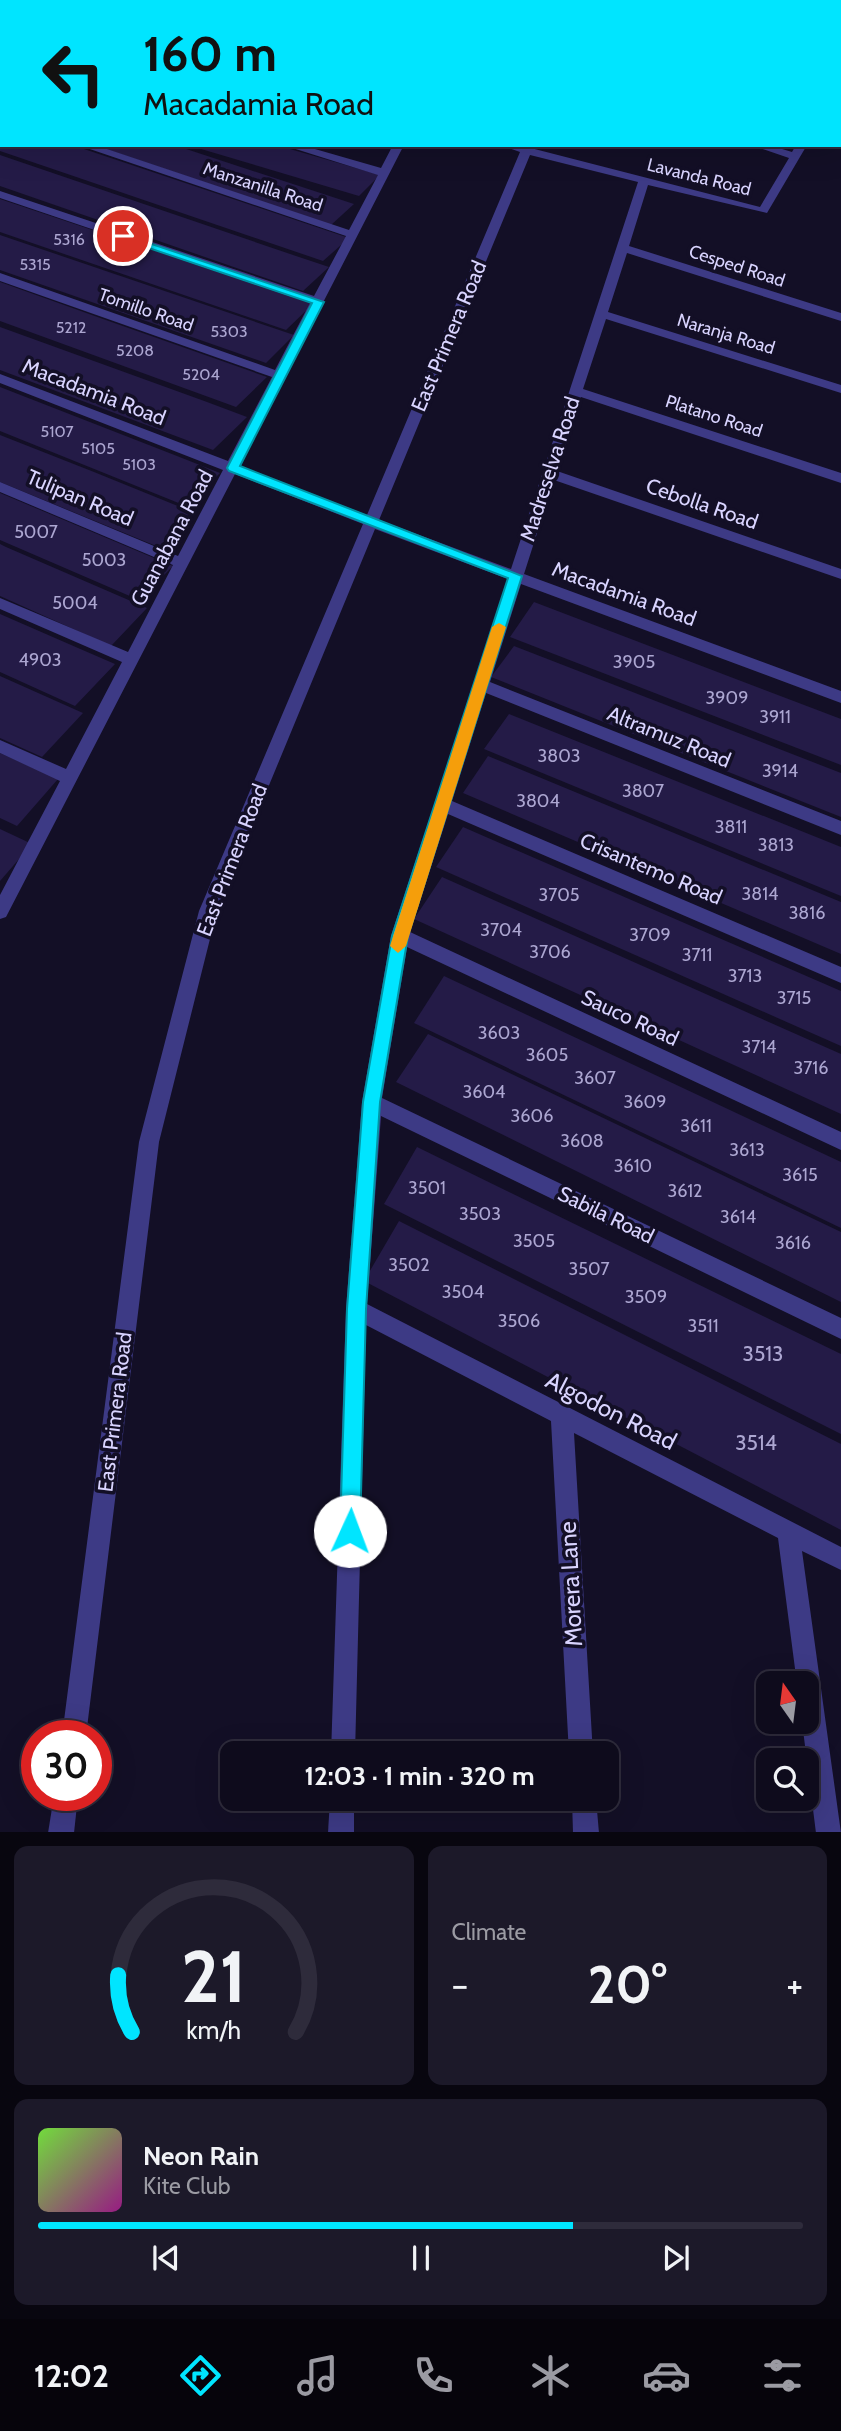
<!DOCTYPE html>
<html lang="en">
<head>
<meta charset="utf-8">
<style>
  body { margin:0; font-family:Cabin,sans-serif; background:#1c1929; color:#f1f3f6; height:100vh; display:flex; flex-direction:column; font-size:26px; white-space:nowrap }
  * { box-sizing:border-box; margin:0 }
  p { font-size:23px; color:#9b9ba3 }
  .icon { flex:none; width:38px; height:38px; fill:none; stroke:currentColor; stroke-width:2; stroke-linecap:round; stroke-linejoin:round }
  .map { position:relative; height:1832px; overflow:hidden }
  .drawer { display:flex; flex-direction:column; gap:14px; padding:14px; background:#08060f; flex:1 }
  .drawer>* { flex:none }
  .top-card { position:absolute; left:0px; top:0px; width:842px; height:147px; box-shadow:0 7px 28px #0002,0 0 0 2px #2e2b3b; background:#00e5ff; color:#111; overflow:hidden }
  .needle { width:46px; rotate:346deg }
  .tools { position:absolute; left:756px; top:1671px; display:grid; gap:14px }
  .tools a { display:grid; place-items:center; width:63px; height:63px; border-radius:14px; background:#0e0b1c; box-shadow:0 7px 28px #0002,0 0 0 2px #2e2b3b; font-size:35px }
  .speed { position:absolute; left:21px; top:1720px; display:flex; gap:14px; font-size:35px; font-weight:700; text-align:center }
  .speed>* { display:grid; place-content:center; width:91px; height:91px; border-radius:50%; background:#0e0b1c; box-shadow:0 7px 28px #0002,0 0 0 2px #2e2b3b; line-height:1 }
  .speed .limit { border:10px solid #d22; background:#fff; color:#111 }
  .pin { position:absolute; display:grid; place-items:center; width:60px; height:60px; color:#fff; margin:-30px; border:4px solid #fff; border-radius:50%; box-shadow:0 2px 7px #0007 }
  .me { position:absolute; width:77px; margin:-38px; rotate:2deg; stroke-linejoin:round; filter:drop-shadow(0 0 5px #0008) }
  .turn { display:flex; align-items:center; gap:24px; height:147px; padding:0 28px; font-size:32px }
  .turn .icon { width:91px; height:91px; stroke-width:2.5 }
  .turn b { display:block; font-size:49px; line-height:60px }
  .big { font-size:52px; font-weight:800; line-height:1.1 }
  .drawer .card { flex:1; display:flex; flex-direction:column; justify-content:center; gap:10px; min-width:0; padding:0 24px; border-radius:14px; background:#1c1929 }
  .drawer .dial { align-items:center; gap:0 }
  .dial svg { height:182px; overflow:visible; fill:none; stroke:#2e2b3b; stroke-width:7; stroke-linecap:round; text-anchor:middle }
  .dial text { fill:#f1f3f6; stroke:none }
  .song { display:flex; align-items:center; gap:21px }
  .cover { width:84px; height:84px; border-radius:10px; background:linear-gradient(135deg,hsl(100 70% 55%),hsl(310 70% 35%)) }
  .played { height:7px; border-radius:4px; background:linear-gradient(90deg,#00e5ff 70%,#2e2b3b 70%) }
  .keys { display:flex; justify-content:space-around; direction:ltr }
  .heat { display:flex; justify-content:space-between; align-items:center; font-size:38px; direction:ltr }
  .drawer .tiles { flex:1; display:grid; gap:14px; grid-template-columns:1fr 1fr }
  .card:last-child { grid-column:span 2 }
  .trip { position:absolute; left:220px; top:1741px; width:399px; height:70px; border-radius:14px; background:#0e0b1c; box-shadow:0 7px 28px #0002,0 0 0 2px #2e2b3b; font-weight:800; line-height:70px; text-align:center }
  .tabs { display:flex; height:112px; justify-content:space-around; align-items:center; background:#06040b; color:#9b9ba3 }
  .tabs .icon { width:49px; height:49px }
  .tabs .current { color:#00e5ff }
  .tabs b { font-size:32px; color:#f1f3f6 }
  .map>svg:first-child { display:block }
  .green { fill:#12302f }
  .building { fill:#241b47 }
  .lines { fill:none; stroke-linecap:round; stroke-linejoin:round }
  .minor { fill:#3d3a85; fill-rule:evenodd }
  .route { fill:#00e5ff; stroke:#0095a6; stroke-width:2 }
  .slow { fill:#f59e0b }
  .labels { text-anchor:middle; stroke-width:7; stroke-linejoin:round; paint-order:stroke }
  .far-number-label { font-size:16px; fill:#aca6d1 }
  .far-street-label { font-size:18px; fill:#d9d4ff; stroke:#130f26 }
  .number-label { font-size:18px; fill:#aca6d1 }
  .street-label { font-size:21px; fill:#d9d4ff; stroke:#130f26 }
  .near-number-label { font-size:21px; fill:#aca6d1 }
  .near-street-label { font-size:24px; fill:#d9d4ff; stroke:#130f26 }
</style>
</head>
<body>
<div class="map">
<svg width="841" height="1833" viewBox="0 0 841 1833">
  <rect width="100%" height="100%" fill="#130f26"/>
  <!-- green -->
  <path class="green" d="M0 0H318L2 2 0 118Z"/>
  <!-- building -->
  <g class="building">
    <path d="M0 145H72L349 238 323 261 0 151Z"/>
    <path d="M94 145H174L354 204 331 225Z"/>
    <path d="M276 145 380 175 359 196 191 146Z"/>
    <path d="M0 155 296 256 329 267 303 291 0 186Z"/>
    <path d="M0 199 313 304 286 330 0 232Z"/>
    <path d="M0 235 294 335 266 363 0 270Z"/>
    <path d="M0 282 103 319 267 377 236 407 0 321Z"/>
    <path d="M0 327 207 402 247 417 213 450 0 370Z"/>
    <path d="M0 387 177 456 220 473 186 506 0 431Z"/>
    <path d="M0 435 94 472 195 513 161 548 0 482Z"/>
    <path d="M0 493 173 566 139 600 0 540Z"/>
    <path d="M0 544 6 547 147 608 111 646 0 596Z"/>
    <path d="M534 602 841 719V765L510 637Z"/>
    <path d="M0 614 78 648 115 664 75 706 0 672Z"/>
    <path d="M514 646 841 773V817L491 677Z"/>
    <path d="M0 676 83 713 42 757 0 738Z"/>
    <path d="M509 714 841 847V896L484 749Z"/>
    <path d="M0 753 58 779 17 826 0 818Z"/>
    <path d="M488 756 841 902V954L463 793Z"/>
    <path d="M463 827 841 991V1046L436 867Z"/>
    <path d="M0 829 32 844 0 881Z"/>
    <path d="M442 877 841 1054V1114L414 919Z"/>
    <path d="M444 976 841 1162V1228L414 1023Z"/>
    <path d="M428 1034 841 1232V1302L396 1082Z"/>
    <path d="M417 1147 841 1354V1434L384 1204Z"/>
    <path d="M399 1221 841 1444V1530L364 1281Z"/>
  </g>
  <g class="lines">
    <!-- minor -->
    <g class="minor">
      <path d="M367 0H382L366 2Z"/>
      <path d="M412 0H428L429 2H413Z"/>
      <path d="M603 0H619L620 2H604Z"/>
      <path d="M811 0H826L827 1 812 2Z"/>
      <rect x="840" y="4" width="1" height="7"/>
      <path d="M841 65V72H840V65Z"/>
      <path d="M0 137H2L0 144Z"/>
      <path d="M78 145H95L349 230 378 175 283 145H301L381 168 393 145H404L239 466 367 515 520 152 500 145H519L760 207 789 158 751 145H769L792 152 796 145H807L767 213 648 185 629 246 841 313V321L627 253 608 312 841 385V393L606 319 583 389 841 473V483L581 397 557 471 841 569V579L554 480 524 574 841 691V703L521 584 490 682 841 821V835L486 693 452 801 841 967V983L448 814 410 932 841 1132V1150L407 947 382 1098 841 1318V1339L381 1116 367 1304 841 1547V1570L802 1551 841 1833H816L802 1722H807V1684H797L778 1538 574 1433 593 1754H569L551 1421 366 1325 355 1754H331L346 1309 362 1102 391 936 508 579 375 529 217 911 159 1142 86 1736H62L139 1142 199 911 363 524 235 474 6 917 0 919V895L60 781 0 753V740L66 769 122 662 0 609V598L128 652 173 565 0 492V482L178 556 223 470 0 383V374L228 461 272 377 0 281V273L275 370 310 303 0 198V191L314 296 346 236ZM530 155 638 182 511 569 379 520Z"/>
      <path d="M54 1796H78L74 1833H48Z"/>
      <path d="M330 1799H354V1833H328Z"/>
      <path d="M572 1799H596L599 1833H573Z"/>
    </g>
  </g>
  <!-- route -->
  <path class="route" d="M119 233 324 302 240 466 522 576 408 936 380 1102 366 1309 360 1531 357 1539 350 1542 343 1539 340 1531 347 1309 363 1102 392 936 508 578 229 471 227 468 312 303 119 238Z"/>
  <!-- slow -->
  <path class="slow" d="M499 623 506 627 406 946 398 953 390 946 492 627Z"/>
  <g class="labels">
    <!-- far-number labels -->
    <g class="far-number-label">
      <text x="69" y="245">5316</text>
      <text x="35" y="270">5315</text>
      <text x="71" y="333">5212</text>
      <text x="229" y="337">5303</text>
      <text x="135" y="356">5208</text>
      <text x="201" y="380">5204</text>
      <text x="57" y="437">5107</text>
      <text x="98" y="454">5105</text>
      <text x="139" y="470">5103</text>
    </g>
    <!-- far-street labels -->
    <g class="far-street-label">
      <text transform="translate(699 177) rotate(14)" y="6">Lavanda Road</text>
      <text transform="translate(263 187) rotate(18)" y="6">Manzanilla Road</text>
      <text transform="translate(737 266) rotate(18)" y="6">Cesped Road</text>
      <text transform="translate(146 310) rotate(19)" y="6">Tomillo Road</text>
      <text transform="translate(726 334) rotate(17)" y="6">Naranja Road</text>
      <text transform="translate(714 416) rotate(18)" y="6">Platano Road</text>
    </g>
    <!-- number labels -->
    <g class="number-label">
      <text x="36" y="538">5007</text>
      <text x="104" y="566">5003</text>
      <text x="75" y="609">5004</text>
      <text x="40" y="666">4903</text>
      <text x="634" y="668">3905</text>
      <text x="727" y="704">3909</text>
      <text x="775" y="723">3911</text>
      <text x="559" y="762">3803</text>
      <text x="780" y="777">3914</text>
      <text x="643" y="797">3807</text>
      <text x="538" y="807">3804</text>
      <text x="731" y="833">3811</text>
      <text x="776" y="851">3813</text>
      <text x="760" y="900">3814</text>
      <text x="559" y="901">3705</text>
      <text x="807" y="919">3816</text>
      <text x="501" y="936">3704</text>
      <text x="650" y="941">3709</text>
      <text x="550" y="958">3706</text>
      <text x="697" y="961">3711</text>
      <text x="745" y="982">3713</text>
      <text x="794" y="1004">3715</text>
      <text x="499" y="1039">3603</text>
      <text x="759" y="1053">3714</text>
      <text x="547" y="1061">3605</text>
      <text x="811" y="1074">3716</text>
      <text x="595" y="1084">3607</text>
      <text x="484" y="1098">3604</text>
      <text x="645" y="1108">3609</text>
      <text x="532" y="1122">3606</text>
      <text x="696" y="1132">3611</text>
      <text x="582" y="1147">3608</text>
      <text x="747" y="1156">3613</text>
      <text x="633" y="1172">3610</text>
      <text x="800" y="1181">3615</text>
      <text x="427" y="1194">3501</text>
      <text x="685" y="1197">3612</text>
      <text x="480" y="1220">3503</text>
      <text x="738" y="1223">3614</text>
      <text x="534" y="1247">3505</text>
      <text x="793" y="1249">3616</text>
      <text x="409" y="1271">3502</text>
      <text x="589" y="1275">3507</text>
      <text x="463" y="1298">3504</text>
      <text x="646" y="1303">3509</text>
      <text x="519" y="1327">3506</text>
      <text x="703" y="1332">3511</text>
    </g>
    <!-- street labels -->
    <g class="street-label">
      <text transform="translate(449 336) rotate(-67)" y="7">East Primera Road</text>
      <text transform="translate(94 392) rotate(21)" y="7">Macadamia Road</text>
      <text transform="translate(550 469) rotate(-72)" y="7">Madreselva Road</text>
      <text transform="translate(80 498) rotate(23)" y="7">Tulipan Road</text>
      <text transform="translate(702 504) rotate(19)" y="7">Cebolla Road</text>
      <text transform="translate(172 538) rotate(-62)" y="7">Guanabana Road</text>
      <text transform="translate(624 594) rotate(20)" y="7">Macadamia Road</text>
      <text transform="translate(669 737) rotate(22)" y="7">Altramuz Road</text>
      <text transform="translate(232 860) rotate(-69)" y="7">East Primera Road</text>
      <text transform="translate(651 869) rotate(23)" y="7">Crisantemo Road</text>
      <text transform="translate(630 1018) rotate(25)" y="7">Sauco Road</text>
      <text transform="translate(606 1215) rotate(26)" y="7">Sabila Road</text>
      <text transform="translate(115 1412) rotate(-83)" y="7">East Primera Road</text>
    </g>
    <!-- near-number labels -->
    <g class="near-number-label">
      <text x="763" y="1361">3513</text>
      <text x="756" y="1450">3514</text>
    </g>
    <!-- near-street labels -->
    <g class="near-street-label">
      <text transform="translate(611 1411) rotate(27)" y="8">Algodon Road</text>
      <text transform="translate(571 1584) rotate(-93)" y="8">Morera Lane</text>
    </g>
  </g>
</svg>
<div class="tools">
<a><svg class="needle" viewBox="-14 -14 28 28"><path d="M0-13l5 13h-10z" fill="#e53935"/><path d="M0 13l5-13h-10z" fill="#9b9ba3"/></svg></a>
<a><svg class="icon" aria-label="search" viewBox="0 0 24 24"><circle cx="10" cy="10" r="6"/><path d="M15 15l6 6"/></svg></a>
</div>
<div class="speed"><div class="limit">30</div></div>
<div class="pin" style="left:123px;top:236px;background:#d93025"><svg class="icon" aria-label="arrive" viewBox="0 0 24 24"><path d="M6 21V4h12l-3 4 3 4H6"/></svg></div>
<svg class="me" style="left:350px;top:1531px" viewBox="-20 -20 40 40"><circle r="19" fill="#fff"/><path d="M0-13L10 11 0 6-10 11z" fill="#00e5ff"/></svg>
<div class="trip">12:03 · 1 min · 320 m</div>
<div class="top-card">
<div class="turn"><svg class="icon" aria-label="left" viewBox="0 0 24 24"><path d="M17 20v-9H6M10 6l-5 5 5 5"/></svg><div><b>160 m</b>Macadamia Road</div></div>
</div>
</div>
<section class="drawer">
<div class="tiles">
<div class="card dial"><svg viewBox="0 0 100 80">
<path d="M14 69A42 42 0 1 1 86 69"/>
<path d="M14 69A42 42 0 0 1 8 44" stroke="#00e5ff"/>
<text x="50" y="56" font-size="32" font-weight="700">21</text>
<text x="50" y="72" font-size="11">km/h</text>
</svg></div>
<div class="card"><p>Climate</p>
<div class="heat"><a>−</a><b class="big">20°</b><a>+</a></div>
</div>
<div class="card">
<div class="song"><i class="cover"></i><div><b>Neon Rain</b><p>Kite Club</p></div></div>
<div class="played"></div>
<div class="keys"><svg class="icon" aria-label="previous" viewBox="0 0 24 24"><path d="M18 5L8 12l10 7zM5 5v14"/></svg><svg class="icon" aria-label="pause" viewBox="0 0 24 24"><path d="M8 5v14M16 5v14"/></svg><svg class="icon" aria-label="next" viewBox="0 0 24 24"><path d="M6 5l10 7-10 7zM19 5v14"/></svg></div>
</div>
</div>
</section>
<nav class="tabs">
<b>12:02</b>
<svg class="icon current" aria-label="directions" viewBox="0 0 24 24"><path d="M12 3l9 9-9 9-9-9zM9 14v-3h6M13 9l2 2-2 2"/></svg>
<svg class="icon" aria-label="music" viewBox="0 0 24 24"><path d="M9 18V5l10-2v13"/><circle cx="6" cy="18" r="3"/><circle cx="16" cy="16" r="3"/></svg>
<svg class="icon" aria-label="phone" viewBox="0 0 24 24"><path d="M5 4h4l2 5-3 2q2 4 5 5l2-3 5 2v4C11 20 4 13 5 4z"/></svg>
<svg class="icon" aria-label="climate" viewBox="0 0 24 24"><path d="M12 3v18M4 7l16 10M4 17L20 7"/></svg>
<svg class="icon" aria-label="car" viewBox="0 0 24 24"><path d="M5 17H2v-5l4-1 3-4h7l3 4 3 1v5h-3M9 17h6M6 11h13"/><circle cx="7" cy="17" r="2"/><circle cx="17" cy="17" r="2"/></svg>
<svg class="icon" aria-label="filters" viewBox="0 0 24 24"><path d="M4 7h16M4 17h16"/><circle cx="9" cy="7" r="2"/><circle cx="15" cy="17" r="2"/></svg>
</nav>
</body>
</html>
